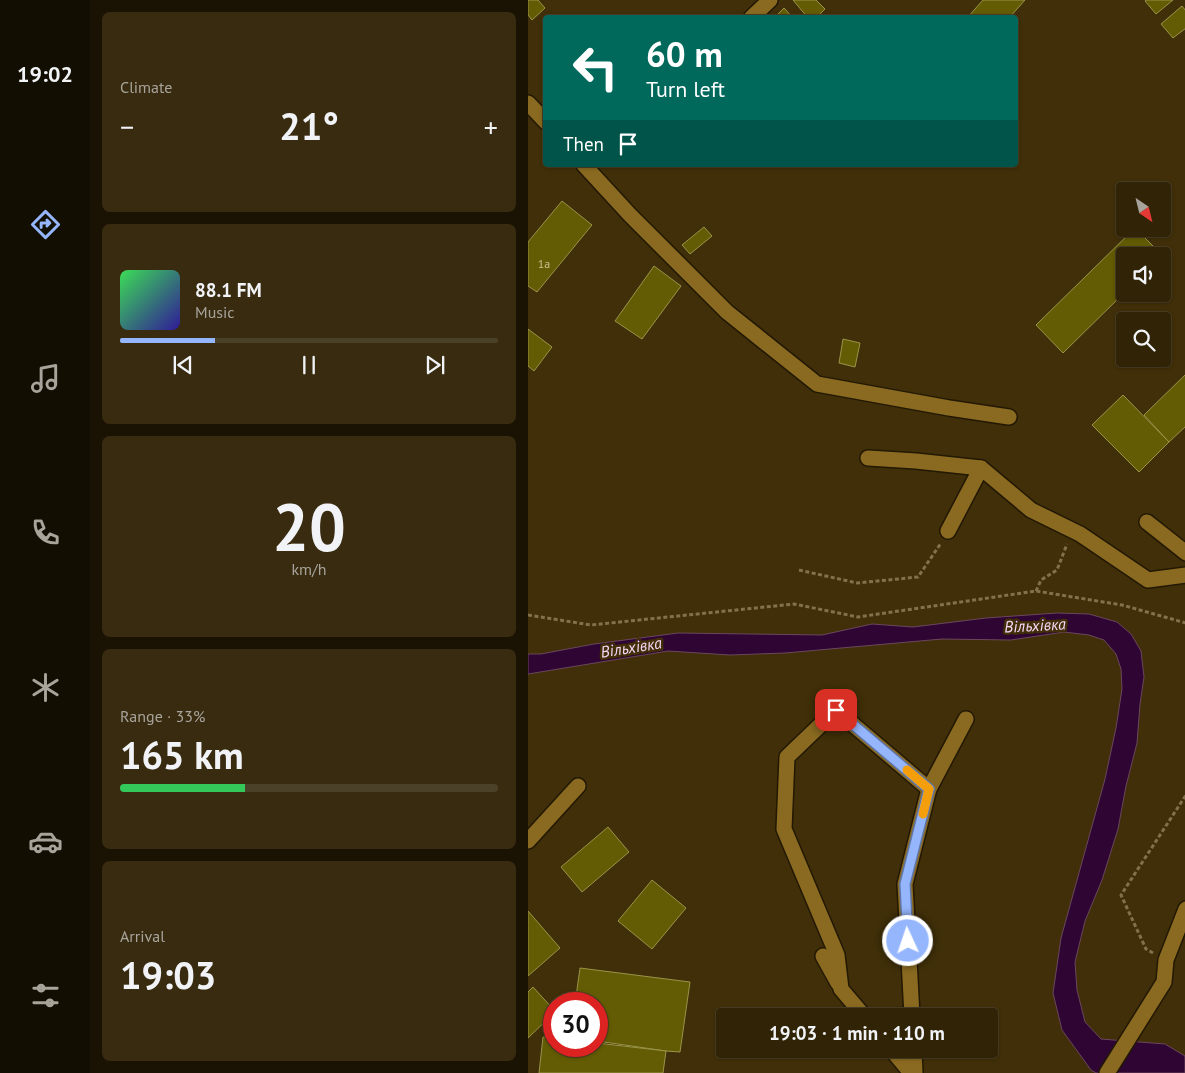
<!DOCTYPE html>
<html lang="en">
<head>
<meta charset="utf-8">
<style>
  body { margin:0; font-family:"PT Sans",sans-serif; background:#382b10; color:#f1f3f6; height:100vh; display:flex; flex-direction:column; font-size:19px; white-space:nowrap }
  * { box-sizing:border-box; margin:0 }
  p { font-size:16px; color:#a8a49b }
  .icon { flex:none; width:28px; height:28px; fill:none; stroke:currentColor; stroke-width:2; stroke-linecap:round; stroke-linejoin:round }
  .map { position:relative; flex:1; overflow:hidden }
  .side { display:flex; flex-direction:column; gap:12px; padding:12px; background:#1a1303; width:438px }
  .side>* { flex:none }
  .guide { position:absolute; left:15px; top:15px; width:475px; height:152px; border-radius:5px; box-shadow:0 1px 4px #0004,0 0 0 1px #4b4028; background:#00695c; color:#fff; overflow:hidden }
  .needle { width:32px; rotate:145deg }
  .tools { position:absolute; left:588px; top:182px; display:grid; gap:10px }
  .tools a { display:grid; place-items:center; width:55px; height:55px; border-radius:5px; background:#302306; box-shadow:0 1px 4px #0004,0 0 0 1px #4b4028; font-size:25px }
  .speed { position:absolute; left:15px; top:992px; display:flex; gap:10px; font-size:25px; font-weight:700; text-align:center }
  .speed>* { display:grid; place-content:center; width:65px; height:65px; border-radius:50%; background:#302306; box-shadow:0 1px 4px #0004,0 0 0 1px #4b4028; line-height:1 }
  .speed .limit { border:8px solid #d22; background:#fff; color:#111 }
  .pin { position:absolute; display:grid; place-items:center; width:42px; height:42px; color:#fff; margin:-21px; border-radius:10px; box-shadow:0 2px 8px #0006 }
  .me { position:absolute; width:55px; margin:-28px; rotate:357deg; stroke-linejoin:round; filter:drop-shadow(0 0 4px #0008) }
  .turn { display:flex; align-items:center; gap:18px; height:105px; padding:0 20px; font-size:22px }
  .turn .icon { width:65px; height:65px; stroke-width:2.5 }
  .turn b { display:block; font-size:35px; line-height:42px }
  .then { display:flex; align-items:center; height:48px; padding:0 20px; background:#0003; gap:10px; font-size:19px }
  .big { font-size:38px; font-weight:800; line-height:1.1 }
  .side .tile { flex:1; display:flex; flex-direction:column; justify-content:center; gap:8px; min-width:0; padding:0 18px; border-radius:8px; background:#382b10 }
  .side .dial { align-items:center; gap:0 }
  .dial b { font-size:65px; line-height:1 }
  .song { display:flex; align-items:center; gap:15px }
  .cover { width:60px; height:60px; border-radius:8px; background:linear-gradient(135deg,hsl(130 70% 55%),hsl(250 70% 35%)) }
  .played { height:5px; border-radius:2px; background:linear-gradient(90deg,#95b6fd 25%,#4b4028 25%) }
  .keys { display:flex; justify-content:space-around; direction:ltr }
  .heat { display:flex; justify-content:space-between; align-items:center; font-size:28px; direction:ltr }
  .charge { height:8px; border-radius:4px; background:linear-gradient(90deg,#34c759 33%,#4b4028 0) }
  .trip { position:absolute; left:188px; top:1008px; width:282px; height:50px; border-radius:5px; background:#302306; box-shadow:0 1px 4px #0004,0 0 0 1px #4b4028; font-weight:800; line-height:50px; text-align:center }
  main { display:flex; flex:1; min-height:0 }
  .tab-bar { display:flex; flex-direction:column; width:90px; justify-content:space-around; align-items:center; background:#130e02; color:#a8a49b }
  .tab-bar .icon { width:35px; height:35px }
  .tab-bar .active { color:#95b6fd }
  .tab-bar b { font-size:22px; color:#f1f3f6 }
  .map>svg:first-child { display:block }
  .water { fill:#2f0533; stroke:#6a475d }
  .building { fill:#635c04; stroke:#9a9449 }
  .lines { fill:none; stroke-linecap:round; stroke-linejoin:round }
  .minor-casing { stroke:#221803; stroke-width:18 }
  .path { stroke:#82714c; stroke-width:3; stroke-dasharray:4 2.5; stroke-linecap:butt }
  .minor { stroke:#8a6a20; stroke-width:15 }
  .route-casing { stroke:#6176a4; stroke-width:12 }
  .route { stroke:#95b6fd; stroke-width:9 }
  .slow { stroke:#f59e0b; stroke-width:9 }
  .labels { text-anchor:middle; stroke-width:5; stroke-linejoin:round; paint-order:stroke }
  .number-label { font-size:12px; fill:#cec090 }
  .water-label { font-size:16px; font-style:italic; fill:#f9d7fa; stroke:#402f08 }
</style>
</head>
<body>
<main>
<nav class="tab-bar">
<b>19:02</b>
<svg class="icon active" aria-label="directions" viewBox="0 0 24 24"><path d="M12 3l9 9-9 9-9-9zM9 14v-3h6M13 9l2 2-2 2"/></svg>
<svg class="icon" aria-label="music" viewBox="0 0 24 24"><path d="M9 18V5l10-2v13"/><circle cx="6" cy="18" r="3"/><circle cx="16" cy="16" r="3"/></svg>
<svg class="icon" aria-label="phone" viewBox="0 0 24 24"><path d="M5 4h4l2 5-3 2q2 4 5 5l2-3 5 2v4C11 20 4 13 5 4z"/></svg>
<svg class="icon" aria-label="climate" viewBox="0 0 24 24"><path d="M12 3v18M4 7l16 10M4 17L20 7"/></svg>
<svg class="icon" aria-label="car" viewBox="0 0 24 24"><path d="M5 17H2v-5l4-1 3-4h7l3 4 3 1v5h-3M9 17h6M6 11h13"/><circle cx="7" cy="17" r="2"/><circle cx="17" cy="17" r="2"/></svg>
<svg class="icon" aria-label="filters" viewBox="0 0 24 24"><path d="M4 7h16M4 17h16"/><circle cx="9" cy="7" r="2"/><circle cx="15" cy="17" r="2"/></svg>
</nav>
<section class="side">
<div class="tile"><p>Climate</p>
<div class="heat"><a>−</a><b class="big">21°</b><a>+</a></div>
</div>
<div class="tile">
<div class="song"><i class="cover"></i><div><b>88.1 FM</b><p>Music</p></div></div>
<div class="played"></div>
<div class="keys"><svg class="icon" aria-label="previous" viewBox="0 0 24 24"><path d="M18 5L8 12l10 7zM5 5v14"/></svg><svg class="icon" aria-label="pause" viewBox="0 0 24 24"><path d="M8 5v14M16 5v14"/></svg><svg class="icon" aria-label="next" viewBox="0 0 24 24"><path d="M6 5l10 7-10 7zM19 5v14"/></svg></div>
</div>
<div class="tile dial"><b>20</b><p>km/h</p></div>
<div class="tile"><p>Range · 33%</p><b class="big">165 km</b><div class="charge"></div></div>
<div class="tile"><p>Arrival</p><b class="big">19:03</b></div>
</section>
<div class="map">
<svg width="658" height="1073" viewBox="0 0 658 1073">
  <rect width="100%" height="100%" fill="#402f08"/>
  <!-- water -->
  <path class="water" d="M529 613 561 614 589 622 603 634 613 651 616 677 612 704 609 743 598 786 590 829 574 880 557 921 547 962 549 990 557 1022 573 1039 637 1044 657 1056V1073H568L563 1070 534 1030 525 993 533 938 577 779 588 728 594 689 593 669 588 654 576 640 561 635 536 632 483 640 414 639 257 653 202 655 140 651 0 674V654H13L66 644 150 633 294 635 344 624 385 627 458 618Z"/>
  <!-- building -->
  <g class="building">
    <path d="M0 0H10L17 8 4 20 0 15Z"/>
    <path d="M265 0H288L297 9 288 18H280Z"/>
    <path d="M455 0H497L481 18H439Z"/>
    <path d="M618 0H645L628 14 617 1Z"/>
    <path d="M654 6 658 11V28L645 38 633 24Z"/>
    <path d="M256 8 265 18H246Z"/>
    <path d="M34 201 64 225 9 292 0 286V242Z"/>
    <path d="M176 227 184 236 162 254 154 245Z"/>
    <path d="M606 229H608L635 256H596V293L535 353 508 325Z"/>
    <path d="M126 266 153 286 114 339 87 321Z"/>
    <path d="M0 329 24 347 6 371 0 366Z"/>
    <path d="M315 339 332 343 327 367 311 363Z"/>
    <path d="M658 374V426L641 442 616 415Z"/>
    <path d="M595 395 641 442 611 472 564 425Z"/>
    <path d="M80 827 101 852 54 892 33 867Z"/>
    <path d="M124 880 158 908 124 949 90 921Z"/>
    <path d="M0 911 32 948 0 976Z"/>
    <path d="M52 968 162 982 152 1052 138 1051 69 1041V1004H47Z"/>
    <path d="M5 987 26 1010V1013L0 1038V992Z"/>
    <path d="M15 1037 26 1038V1046H69V1043L138 1051 135 1073H11Z"/>
  </g>
  <g class="lines">
    <!-- minor casing -->
    <g class="minor-casing">
      <g id="minor">
        <path d="M223 18 242 0"/>
        <path d="M0 103 18 122"/>
        <path d="M56 165 102 215 199 312 289 384 421 408 481 417"/>
        <path d="M340 458 388 461 453 468"/>
        <path d="M619 522 658 553"/>
        <path d="M420 531 453 468 503 510 552 534 620 580 658 575"/>
        <path d="M0 841 50 786"/>
        <path d="M295 956 310 983"/>
        <path d="M336 1016 313 989 309 955 256 829 259 757 308 710 401 789"/>
        <path d="M384 1016 377 884 401 789 438 719"/>
        <path d="M363 1049 383 1073"/>
        <path d="M386 1049 387 1073"/>
        <path d="M579 1073 636 982 638 960 658 909"/>
      </g>
    </g>
    <!-- path -->
    <g class="path">
      <path d="M271 570 329 583 390 577 413 543"/>
      <path d="M508 591 513 580 529 570 539 544"/>
      <path d="M0 615 63 625 266 604 330 617 508 591 594 605 658 623"/>
      <path d="M625 953 618 949 593 895 658 795"/>
    </g>
    <!-- minor -->
    <use href="#minor" class="minor"/>
  </g>
  <g class="lines">
    <!-- route casing -->
    <g class="route-casing">
      <path id="route" d="M308 710 401 789 377 884 380 941"/>
    </g>
    <!-- route -->
    <use href="#route" class="route"/>
    <!-- slow -->
    <path class="slow" d="M379 770 401 789 395 814"/>
  </g>
  <g class="labels">
    <!-- number labels -->
    <g class="number-label">
      <text x="16" y="268">1а</text>
    </g>
    <!-- water labels -->
    <g class="water-label">
      <text transform="translate(507 625) rotate(-3)" y="6">Вільхівка</text>
      <text transform="translate(103 647) rotate(-9)" y="6">Вільхівка</text>
    </g>
  </g>
</svg>
<div class="tools">
<a><svg class="needle" viewBox="-14 -14 28 28"><path d="M0-13l5 13h-10z" fill="#e53935"/><path d="M0 13l5-13h-10z" fill="#a8a49b"/></svg></a>
<a><svg class="icon" aria-label="sound" viewBox="0 0 24 24"><path d="M4 9h4l5-4v14l-5-4H4zM17 9q2 3 0 6"/></svg></a>
<a><svg class="icon" aria-label="search" viewBox="0 0 24 24"><circle cx="10" cy="10" r="6"/><path d="M15 15l6 6"/></svg></a>
</div>
<div class="speed"><div class="limit">30</div></div>
<div class="pin" style="left:308px;top:710px;background:#d93025"><svg class="icon" aria-label="arrive" viewBox="0 0 24 24"><path d="M6 21V4h12l-3 4 3 4H6"/></svg></div>
<svg class="me" style="left:380px;top:941px" viewBox="-20 -20 40 40"><circle r="17" fill="#95b6fd" stroke="#fff" stroke-width="3"/><path d="M0-11L8 9 0 5-8 9z" fill="#fff"/></svg>
<div class="trip">19:03 · 1 min · 110 m</div>
<div class="guide">
<div class="turn"><svg class="icon" aria-label="left" viewBox="0 0 24 24"><path d="M17 20v-9H6M10 6l-5 5 5 5"/></svg><div><b>60 m</b>Turn left</div></div>
<div class="then">Then<svg class="icon" aria-label="arrive" viewBox="0 0 24 24"><path d="M6 21V4h12l-3 4 3 4H6"/></svg></div>
</div>
</div>
</main>
</body>
</html>
